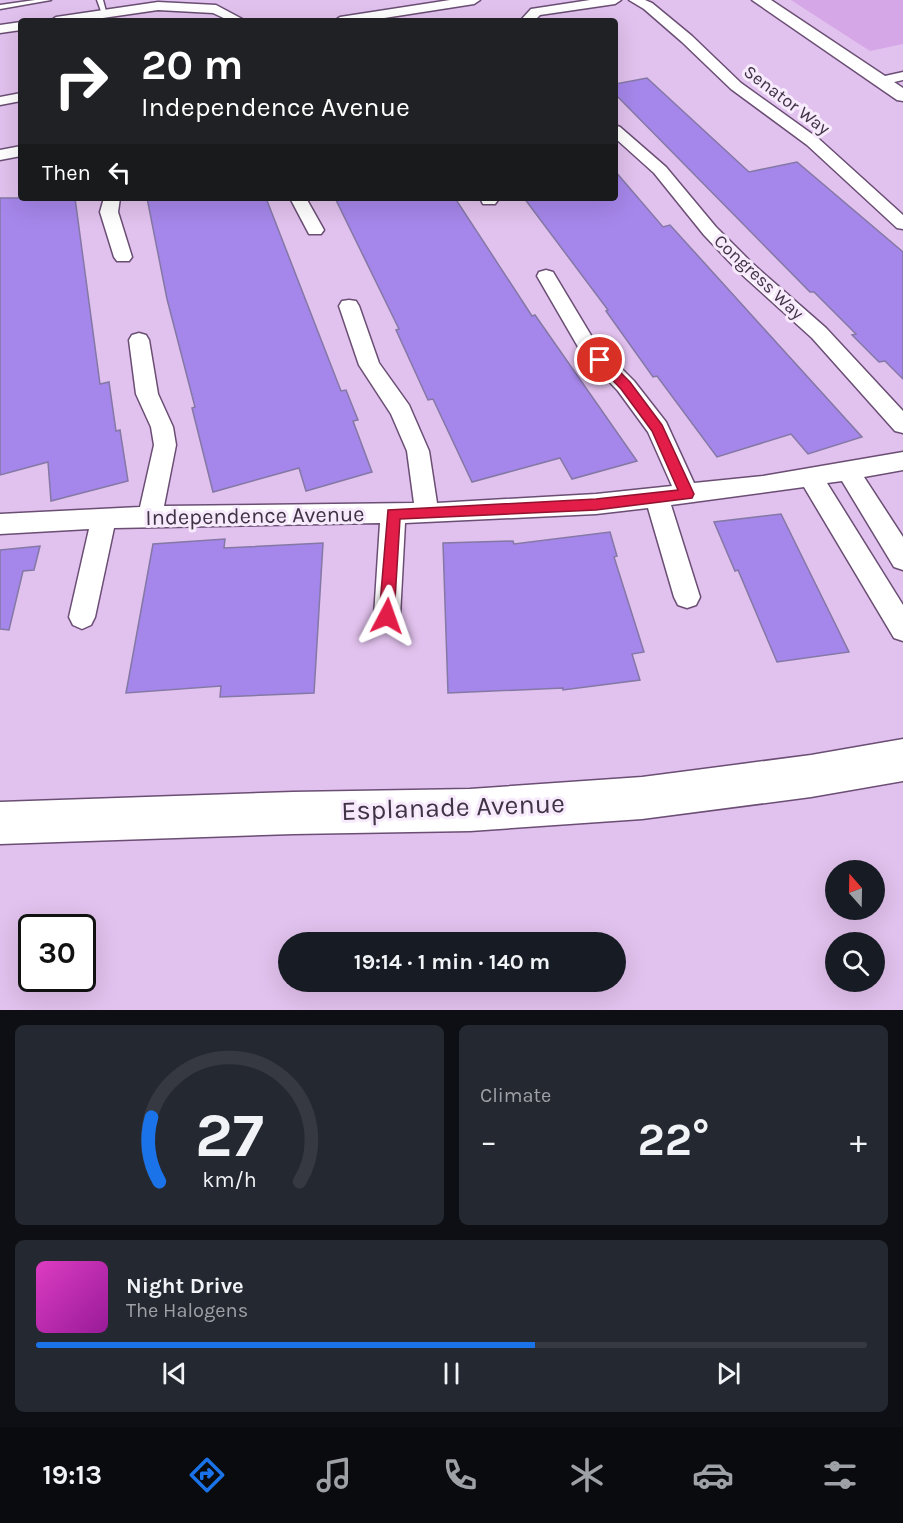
<!DOCTYPE html>
<html lang="en">
<head>
<meta charset="utf-8">
<style>
  body { margin:0; font-family:Karla,sans-serif; background:#242831; color:#f1f3f6; height:100vh; display:flex; flex-direction:column; font-size:22px; white-space:nowrap }
  * { box-sizing:border-box; margin:0 }
  p { font-size:20px; color:#9ea1a6 }
  .icon { flex:none; width:33px; height:33px; fill:none; stroke:currentColor; stroke-width:2; stroke-linecap:round; stroke-linejoin:round }
  .map { position:relative; height:1010px; overflow:hidden }
  .details { display:flex; flex-direction:column; gap:15px; padding:15px; background:#0d0f14; flex:1 }
  .details>* { flex:none }
  .banner { position:absolute; left:18px; top:18px; width:600px; height:183px; border-radius:6px; box-shadow:0 6px 24px #0002; background:#202124; color:#fff; overflow:hidden }
  .needle { width:39px; rotate:340deg }
  .tools { position:absolute; left:825px; top:860px; display:grid; gap:12px }
  .tools a { display:grid; place-items:center; width:60px; height:60px; border-radius:50%; background:#171b24; box-shadow:0 6px 24px #0002; font-size:30px }
  .speed { position:absolute; left:18px; top:914px; display:flex; gap:12px; font-size:30px; font-weight:700; text-align:center }
  .speed>* { display:grid; place-content:center; width:78px; height:78px; border-radius:50%; background:#171b24; box-shadow:0 6px 24px #0002; line-height:1 }
  .speed .limit { border:3px solid #111; border-radius:9px; background:#fff; color:#111 }
  .pin { position:absolute; display:grid; place-items:center; width:51px; height:51px; color:#fff; margin:-26px; border:3px solid #fff; border-radius:50%; box-shadow:0 2px 6px #0007 }
  .me { position:absolute; width:66px; margin:-33px; rotate:4deg; stroke-linejoin:round; filter:drop-shadow(0 0 4px #0008) }
  .turn { display:flex; align-items:center; gap:21px; height:126px; padding:0 24px; font-size:27px }
  .turn .icon { width:78px; height:78px; stroke-width:2.5 }
  .turn b { display:block; font-size:42px; line-height:51px }
  .then { display:flex; align-items:center; height:57px; padding:0 24px; background:#0003; gap:12px; font-size:22px }
  .big { font-size:45px; font-weight:700; line-height:1.1 }
  .details .widget { flex:1; display:flex; flex-direction:column; justify-content:center; gap:9px; min-width:0; padding:0 21px; border-radius:9px; background:#242831 }
  .details .dial { align-items:center; gap:0 }
  .dial svg { height:156px; overflow:visible; fill:none; stroke:#363941; stroke-width:7; stroke-linecap:round; text-anchor:middle }
  .dial text { fill:#f1f3f6; stroke:none }
  .song { display:flex; align-items:center; gap:18px }
  .cover { width:72px; height:72px; border-radius:9px; background:linear-gradient(135deg,hsl(310 70% 55%),hsl(300 70% 35%)) }
  .played { height:6px; border-radius:3px; background:linear-gradient(90deg,#1a73e8 60%,#363941 60%) }
  .keys { display:flex; justify-content:space-around; direction:ltr }
  .heat { display:flex; justify-content:space-between; align-items:center; font-size:33px; direction:ltr }
  .details .tiles { flex:1; display:grid; gap:15px; grid-template-columns:1fr 1fr }
  .widget:last-child { grid-column:span 2 }
  .trip { position:absolute; left:278px; top:932px; width:348px; height:60px; border-radius:30px; background:#171b24; box-shadow:0 6px 24px #0002; font-weight:700; line-height:60px; text-align:center }
  .menu { display:flex; height:96px; justify-content:space-around; align-items:center; background:#090b0e; color:#9ea1a6 }
  .menu .icon { width:42px; height:42px }
  .menu .active { color:#1a73e8 }
  .menu b { font-size:27px; color:#f1f3f6 }
  .map>svg:first-child { display:block }
  .green { fill:#d6a7e7 }
  .building { fill:#a586ea; stroke:#8478a5; stroke-width:1.5 }
  .lines { fill:none; stroke-linecap:round; stroke-linejoin:round }
  .service-casing { stroke:#6a4e74; stroke-width:3 }
  .minor-casing { stroke:#6a4e74; stroke-width:3 }
  .tertiary-casing { stroke:#6a4e74; stroke-width:3 }
  .secondary-casing { stroke:#6a4e74; stroke-width:3 }
  .service { fill:#fff; fill-rule:evenodd }
  .minor { fill:#fff; fill-rule:evenodd }
  .tertiary { fill:#fff; fill-rule:evenodd }
  .secondary { fill:#fff; fill-rule:evenodd }
  .route { fill:#e11d48; stroke:#92132f; stroke-width:1.5 }
  .labels { text-anchor:middle; stroke-width:6; stroke-linejoin:round; paint-order:stroke }
  .far-street-label { font-size:18px; fill:#403345; stroke:#f7eafc }
  .street-label { font-size:22px; fill:#403345; stroke:#f7eafc }
  .near-street-label { font-size:27px; fill:#403345; stroke:#f7eafc }
</style>
</head>
<body>
<div class="map">
<svg width="903" height="1010" viewBox="0 0 903 1010">
  <rect width="100%" height="100%" fill="#e1c1ed"/>
  <!-- green -->
  <path class="green" d="M791 0H903V44L870 51Z"/>
  <!-- building -->
  <g class="building">
    <path d="M647 78 749 172 797 162 903 252V379L885 361 879 362 852 335 856 334 814 292H810L615 94V84Z"/>
    <path d="M615 171 663 227 670 225 862 437 808 454 791 434 717 457 657 376 653 377 606 311 608 310 524 198H615Z"/>
    <path d="M0 198H75L100 384 109 382 116 431 120 430 128 481 51 501 48 462 0 475Z"/>
    <path d="M147 198H266L341 391 346 390 358 420 353 421 372 472 306 491 299 468 213 492 192 408 195 407 167 299Z"/>
    <path d="M335 198H455L532 316 535 315 637 461 572 479 560 458 472 482 433 399 428 400 396 330 399 329Z"/>
    <path d="M781 514 849 652 777 662 738 570 735 571 714 522Z"/>
    <path d="M610 532 617 556 614 557 644 652 632 654 640 680 563 690V688L448 693 443 543 513 541 514 544Z"/>
    <path d="M225 539 224 548 323 543 314 693 220 697 221 686 126 693 153 544Z"/>
    <path d="M40 546 34 570 23 571 9 630 0 629V550Z"/>
  </g>
  <g class="lines">
    <!-- service casing -->
    <g class="service-casing">
      <g id="service">
        <path d="M35 0H51L0 9V5Z"/>
        <path d="M97 0H103L107 15 102 14Z"/>
      </g>
    </g>
    <!-- minor casing -->
    <g class="minor-casing">
      <g id="minor">
        <path d="M450 0H480L474 4 365 21H334L340 17Z"/>
        <path d="M590 0H621L615 4 540 15 534 21H520L531 9Z"/>
        <path d="M629 0H645L652 3 692 36 741 83 819 139 903 215V229L897 228 807 145 731 89 682 42 644 9Z"/>
        <path d="M158 2 216 5 246 21H230L213 13 158 10 82 21H50L56 17Z"/>
        <path d="M21 22V30L0 33V25Z"/>
        <path d="M903 72V80L881 85 874 81 876 78Z"/>
        <path d="M21 93V101L0 105V97Z"/>
        <path d="M615 125 620 127 666 167 716 227 753 264 826 328 903 411V433L895 431 812 338 739 272 704 235 654 173 615 138Z"/>
        <path d="M21 146V156L0 160V150Z"/>
        <path d="M104 198H120L118 212 132 257 129 261H117L114 257 100 212Z"/>
        <path d="M290 198H306L324 230 321 234H309Z"/>
        <path d="M480 198H496L498 200 495 204H483Z"/>
        <path d="M546 270 553 272 595 342 634 381 666 422 694 483 763 476 903 452V470L864 477 903 537V570L894 567 842 481 827 483 903 605V641L894 638 804 487 671 505 700 597 696 605 687 608 678 605 674 597 648 508 596 514 405 523 400 616 396 624 387 628 378 624 374 616 380 523 114 528 95 617 91 625 82 629 73 625 69 617 89 529 0 534V514L140 507 154 445 151 427 136 394 129 340 132 335 139 333 146 335 149 340 158 394 173 427 176 445 164 506 414 503 407 451 391 414 359 365 339 306 342 301 349 300 356 301 359 306 379 363 409 405 429 451 437 503 596 494 672 486 648 432 618 391 581 352 537 276 539 272Z"/>
      </g>
    </g>
    <!-- tertiary casing -->
    <g class="tertiary-casing">
      <path id="tertiary" d="M752 0H771L903 88V101L897 100Z"/>
    </g>
    <!-- secondary casing -->
    <g class="secondary-casing">
      <path id="secondary" d="M903 739V781L811 797 642 819 470 831 293 834 0 844V802L293 792 470 789 642 777 811 755Z"/>
    </g>
    <!-- service -->
    <use href="#service" class="service"/>
    <!-- minor -->
    <use href="#minor" class="minor"/>
    <!-- tertiary -->
    <use href="#tertiary" class="tertiary"/>
    <!-- secondary -->
    <use href="#secondary" class="secondary"/>
  </g>
  <!-- route -->
  <path class="route" d="M600 356 605 357 630 382 662 425 694 494 692 498 596 510 400 519 394 616 392 620 387 622 381 620 379 616 388 510 596 499 678 490 652 431 621 389 596 363V357Z"/>
  <g class="labels">
    <!-- far-street labels -->
    <g class="far-street-label">
      <text transform="translate(787 100) rotate(37)" y="6">Senator Way</text>
      <text transform="translate(759 277) rotate(43)" y="6">Congress Way</text>
    </g>
    <!-- street labels -->
    <g class="street-label">
      <text transform="translate(255 515) rotate(-1)" y="8">Independence Avenue</text>
    </g>
    <!-- near-street labels -->
    <g class="near-street-label">
      <text transform="translate(453 807) rotate(-2)" y="9">Esplanade Avenue</text>
    </g>
  </g>
</svg>
<div class="tools">
<a><svg class="needle" viewBox="-14 -14 28 28"><path d="M0-13l5 13h-10z" fill="#e53935"/><path d="M0 13l5-13h-10z" fill="#9ea1a6"/></svg></a>
<a><svg class="icon" aria-label="search" viewBox="0 0 24 24"><circle cx="10" cy="10" r="6"/><path d="M15 15l6 6"/></svg></a>
</div>
<div class="speed"><div class="limit">30</div></div>
<div class="pin" style="left:600px;top:360px;background:#d93025"><svg class="icon" aria-label="arrive" viewBox="0 0 24 24"><path d="M6 21V4h12l-3 4 3 4H6"/></svg></div>
<svg class="me" style="left:387px;top:616px" viewBox="-20 -20 40 40"><path d="M0-17L14 15 0 8-14 15z" fill="#e11d48" stroke="#fff" stroke-width="4"/></svg>
<div class="trip">19:14 · 1 min · 140 m</div>
<div class="banner">
<div class="turn"><svg class="icon" aria-label="right" viewBox="0 0 24 24"><path d="M7 20v-9h11M14 6l5 5-5 5"/></svg><div><b>20 m</b>Independence Avenue</div></div>
<div class="then">Then<svg class="icon" aria-label="left" viewBox="0 0 24 24"><path d="M17 20v-9H6M10 6l-5 5 5 5"/></svg></div>
</div>
</div>
<section class="details">
<div class="tiles">
<div class="widget dial"><svg viewBox="0 0 100 80">
<path d="M14 69A42 42 0 1 1 86 69"/>
<path d="M14 69A42 42 0 0 1 10 36" stroke="#1a73e8"/>
<text x="50" y="56" font-size="32" font-weight="700">27</text>
<text x="50" y="72" font-size="11">km/h</text>
</svg></div>
<div class="widget"><p>Climate</p>
<div class="heat"><a>−</a><b class="big">22°</b><a>+</a></div>
</div>
<div class="widget">
<div class="song"><i class="cover"></i><div><b>Night Drive</b><p>The Halogens</p></div></div>
<div class="played"></div>
<div class="keys"><svg class="icon" aria-label="previous" viewBox="0 0 24 24"><path d="M18 5L8 12l10 7zM5 5v14"/></svg><svg class="icon" aria-label="pause" viewBox="0 0 24 24"><path d="M8 5v14M16 5v14"/></svg><svg class="icon" aria-label="next" viewBox="0 0 24 24"><path d="M6 5l10 7-10 7zM19 5v14"/></svg></div>
</div>
</div>
</section>
<nav class="menu">
<b>19:13</b>
<svg class="icon active" aria-label="directions" viewBox="0 0 24 24"><path d="M12 3l9 9-9 9-9-9zM9 14v-3h6M13 9l2 2-2 2"/></svg>
<svg class="icon" aria-label="music" viewBox="0 0 24 24"><path d="M9 18V5l10-2v13"/><circle cx="6" cy="18" r="3"/><circle cx="16" cy="16" r="3"/></svg>
<svg class="icon" aria-label="phone" viewBox="0 0 24 24"><path d="M5 4h4l2 5-3 2q2 4 5 5l2-3 5 2v4C11 20 4 13 5 4z"/></svg>
<svg class="icon" aria-label="climate" viewBox="0 0 24 24"><path d="M12 3v18M4 7l16 10M4 17L20 7"/></svg>
<svg class="icon" aria-label="car" viewBox="0 0 24 24"><path d="M5 17H2v-5l4-1 3-4h7l3 4 3 1v5h-3M9 17h6M6 11h13"/><circle cx="7" cy="17" r="2"/><circle cx="17" cy="17" r="2"/></svg>
<svg class="icon" aria-label="filters" viewBox="0 0 24 24"><path d="M4 7h16M4 17h16"/><circle cx="9" cy="7" r="2"/><circle cx="15" cy="17" r="2"/></svg>
</nav>
</body>
</html>
